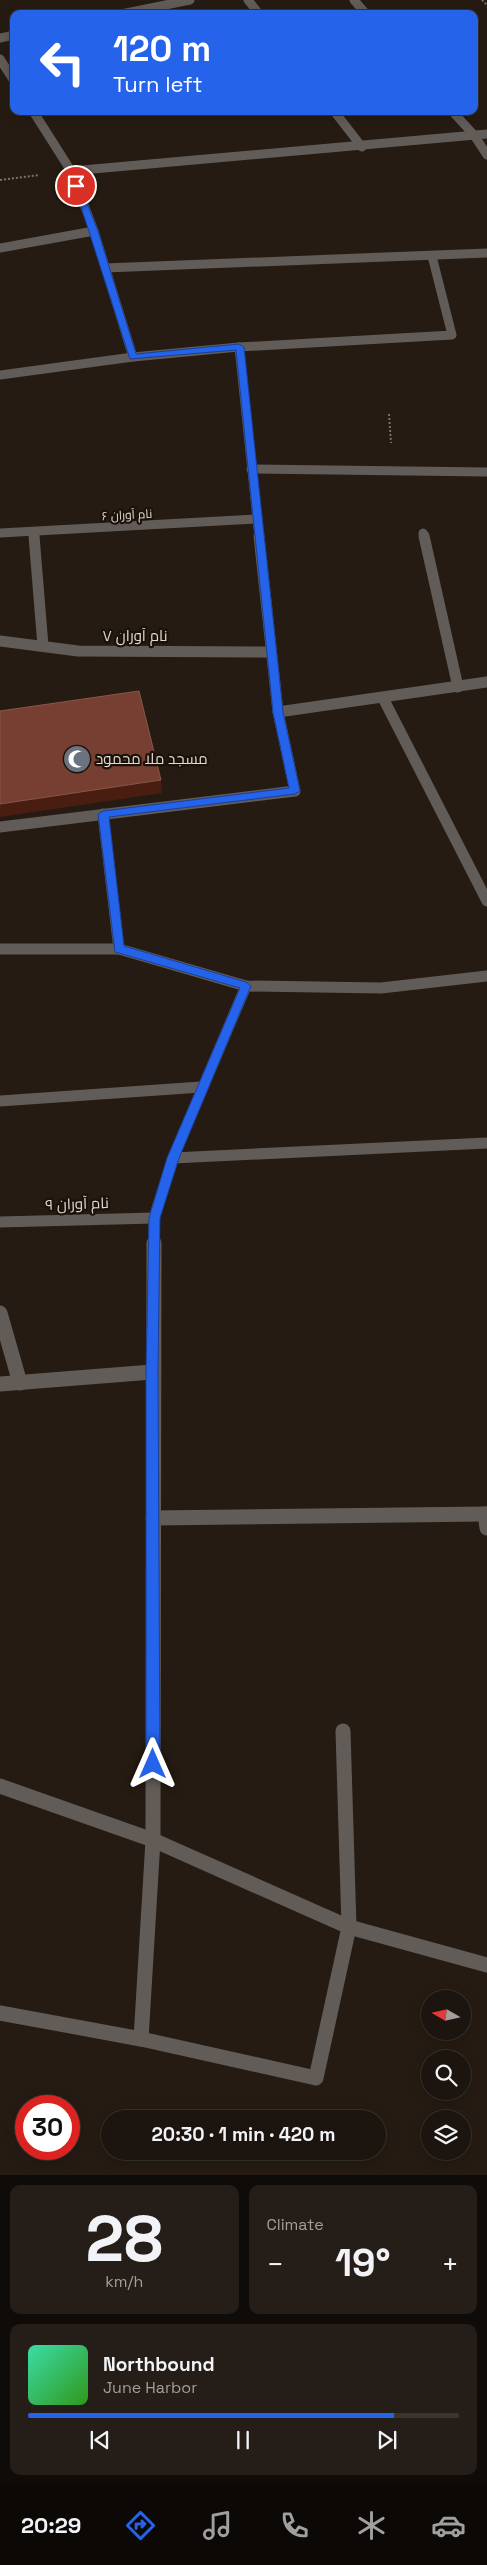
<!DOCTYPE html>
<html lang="en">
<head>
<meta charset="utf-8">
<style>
  body { margin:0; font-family:"Space Grotesk",Cairo,sans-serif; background:#251d17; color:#f1f3f6; height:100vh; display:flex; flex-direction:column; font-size:19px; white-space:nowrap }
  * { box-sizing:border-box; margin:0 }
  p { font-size:16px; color:#a09e9e }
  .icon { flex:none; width:28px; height:28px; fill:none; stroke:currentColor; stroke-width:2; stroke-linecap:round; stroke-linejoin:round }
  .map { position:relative; height:2175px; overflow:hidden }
  .sheet { display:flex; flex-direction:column; gap:10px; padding:10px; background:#0f0b08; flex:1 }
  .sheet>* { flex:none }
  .banner { position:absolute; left:10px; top:10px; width:468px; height:105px; border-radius:10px; box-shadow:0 2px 12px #0003,0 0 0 1px #3a332e; background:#2563eb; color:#fff; overflow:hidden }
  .needle { width:32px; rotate:279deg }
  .fabs { position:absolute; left:421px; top:1990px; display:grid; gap:10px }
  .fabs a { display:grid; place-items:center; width:50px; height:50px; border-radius:50%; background:#1c140e; box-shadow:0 2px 12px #0003,0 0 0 1px #3a332e; font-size:25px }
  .speed { position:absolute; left:15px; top:2095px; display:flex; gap:10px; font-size:25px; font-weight:700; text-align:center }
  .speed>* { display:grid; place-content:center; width:65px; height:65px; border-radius:50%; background:#1c140e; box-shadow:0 2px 12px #0003,0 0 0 1px #3a332e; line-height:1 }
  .speed .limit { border:8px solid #d22; background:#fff; color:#111 }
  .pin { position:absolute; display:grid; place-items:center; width:42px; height:42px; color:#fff; margin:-21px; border:2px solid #fff; border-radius:50%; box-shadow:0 1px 5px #0007 }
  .me { position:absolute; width:55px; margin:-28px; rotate:0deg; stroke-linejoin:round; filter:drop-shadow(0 0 4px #0008) }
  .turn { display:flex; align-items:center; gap:18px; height:105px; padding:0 20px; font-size:22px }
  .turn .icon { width:65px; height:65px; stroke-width:2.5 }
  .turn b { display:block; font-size:35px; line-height:42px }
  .big { font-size:38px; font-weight:800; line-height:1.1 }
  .sheet .widget { flex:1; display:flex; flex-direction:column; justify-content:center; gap:8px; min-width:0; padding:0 18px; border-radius:10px; background:#251d17 }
  .sheet .dial { align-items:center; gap:0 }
  .dial b { font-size:65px; line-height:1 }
  .song { display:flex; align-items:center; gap:15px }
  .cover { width:60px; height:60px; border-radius:8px; background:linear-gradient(135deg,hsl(160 70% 55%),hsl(110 70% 35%)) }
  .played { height:5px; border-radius:2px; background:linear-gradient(90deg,#2563eb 85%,#3a332e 85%) }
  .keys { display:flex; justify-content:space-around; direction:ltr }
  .heat { display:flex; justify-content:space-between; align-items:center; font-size:28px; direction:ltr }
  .sheet .tiles { flex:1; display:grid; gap:10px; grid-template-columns:1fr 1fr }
  .widget:last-child { grid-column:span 2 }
  .trip { position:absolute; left:101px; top:2110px; width:285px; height:50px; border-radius:25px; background:#1c140e; box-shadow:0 2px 12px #0003,0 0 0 1px #3a332e; font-weight:800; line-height:50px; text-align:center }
  .menu { display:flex; height:80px; justify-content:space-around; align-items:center; background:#0b0806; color:#a09e9e }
  .menu .icon { width:35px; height:35px }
  .menu .active { color:#2563eb }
  .menu b { font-size:22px; color:#f1f3f6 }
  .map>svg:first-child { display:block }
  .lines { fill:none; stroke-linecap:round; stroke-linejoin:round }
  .path { stroke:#7b726b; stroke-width:2; stroke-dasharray:2 2; stroke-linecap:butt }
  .service { stroke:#625c58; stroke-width:9 }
  .minor-far2 { stroke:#625c58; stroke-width:9 }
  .minor-far1 { stroke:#625c58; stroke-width:11 }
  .minor { stroke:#625c58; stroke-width:15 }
  .shaded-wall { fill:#491d10 }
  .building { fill:#773f31; stroke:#88574a }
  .route { fill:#2563eb; stroke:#184099 }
  .labels { text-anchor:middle; stroke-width:4.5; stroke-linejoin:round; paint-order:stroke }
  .far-street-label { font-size:12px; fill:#e2dbd5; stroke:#1b1209 }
  .street-label { font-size:15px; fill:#e2dbd5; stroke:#1b1209 }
  .poi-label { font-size:15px; fill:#e2dbd5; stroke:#1b1209; text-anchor:start }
</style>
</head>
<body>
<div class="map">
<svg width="487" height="2175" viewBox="0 0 487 2175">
  <rect width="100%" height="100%" fill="#251b12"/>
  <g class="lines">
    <!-- path -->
    <g class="path">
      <path d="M482 0 487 5"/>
      <path d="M0 180 39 175"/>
      <path d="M389 414 391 443"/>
    </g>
    <!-- service -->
    <path class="service" d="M251 469 487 472"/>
    <!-- minor-far2 -->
    <g class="minor-far2">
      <path d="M248 0 259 14"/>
      <path d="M354 0 366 14"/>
      <path d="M121 14 190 0"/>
      <path d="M0 38 14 35"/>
      <path d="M0 59 14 81"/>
      <path d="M33 111 71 171 94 231 133 357"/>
      <path d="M334 111 362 147"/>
      <path d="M452 111 474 135 487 155"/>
      <path d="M71 171 487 134"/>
      <path d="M0 248 94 231"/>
      <path d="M105 268 487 253"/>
      <path d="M0 375 133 357 239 347"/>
      <path d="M0 533 256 519"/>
      <path d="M34 533V537"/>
      <path d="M423 533 424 537"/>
      <path d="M259 537 239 347 452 335 432 256"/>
    </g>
    <!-- minor-far1 -->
    <g class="minor-far1">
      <path d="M34 536 43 646"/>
      <path d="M424 536 458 687"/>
      <path d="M0 641 78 651 271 652"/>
      <path d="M383 698 487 901"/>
      <path d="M278 712 487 682"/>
      <path d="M103 814 119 949"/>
      <path d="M0 827 295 791 278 712 259 536"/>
      <path d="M0 949H119L246 986 381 988 487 976"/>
      <path d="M0 1101 201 1087"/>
      <path d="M173 1158 487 1143"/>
      <path d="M0 1222 154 1218"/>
      <path d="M154 1244V1218L173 1158 246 986"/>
    </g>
    <!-- minor -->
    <g class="minor">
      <path d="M0 1313 20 1383"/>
      <path d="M0 1384 152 1372"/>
      <path d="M487 1514H485L487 1528"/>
      <path d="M153 1518 485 1514"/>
      <path d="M0 1786 153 1840 349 1927 487 1965"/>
      <path d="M0 2013 141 2039 316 2078 349 1927 343 1731"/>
      <path d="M141 2039 153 1840 154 1243"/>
    </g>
  </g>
  <!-- shaded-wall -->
  <path class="shaded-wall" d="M161 780 162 793 0 817V804Z"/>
  <!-- building -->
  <path class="building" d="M139 691 161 780 0 804V711Z"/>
  <!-- route -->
  <path class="route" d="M74 185 80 186 98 231 136 354 239 344 244 347 283 712 300 791 295 794 109 817 124 946 246 982 251 986 179 1158 160 1218 158 1372 160 1764 158 1769 153 1771 148 1769 146 1764V1372L149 1218 167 1158 240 988 115 952 98 814 103 811 289 788 273 712 236 350 130 359Z"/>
  <!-- icons -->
  <defs>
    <g id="mosque-disc" transform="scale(1.4375)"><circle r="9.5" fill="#6b7280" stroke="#1b1209"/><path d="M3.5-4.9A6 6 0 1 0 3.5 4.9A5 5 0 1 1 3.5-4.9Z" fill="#fff"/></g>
  </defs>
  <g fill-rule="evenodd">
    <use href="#mosque-disc" x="77" y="759"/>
  </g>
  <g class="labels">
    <!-- far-street labels -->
    <g class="far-street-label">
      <text transform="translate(127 515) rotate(-3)" y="4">نام آوران ۶</text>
    </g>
    <!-- street labels -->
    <g class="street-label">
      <text x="135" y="641">نام آوران ۷</text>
      <text transform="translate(77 1204) rotate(-2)" y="5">نام آوران ۹</text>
    </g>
    <!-- poi labels -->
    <g class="poi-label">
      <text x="96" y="764">مسجد ملا محمود</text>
    </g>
  </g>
</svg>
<div class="fabs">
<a><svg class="needle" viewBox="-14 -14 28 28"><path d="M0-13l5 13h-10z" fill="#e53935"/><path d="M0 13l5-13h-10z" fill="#a09e9e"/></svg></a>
<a><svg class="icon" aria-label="search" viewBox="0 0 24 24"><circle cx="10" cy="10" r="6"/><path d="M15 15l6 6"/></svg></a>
<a><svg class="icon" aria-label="layers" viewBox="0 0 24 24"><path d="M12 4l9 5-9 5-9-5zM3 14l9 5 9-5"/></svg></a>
</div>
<div class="speed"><div class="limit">30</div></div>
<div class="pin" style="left:76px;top:186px;background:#d93025"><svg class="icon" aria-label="arrive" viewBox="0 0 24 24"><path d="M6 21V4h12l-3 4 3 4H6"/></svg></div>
<svg class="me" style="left:153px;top:1764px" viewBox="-20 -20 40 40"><path d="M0-17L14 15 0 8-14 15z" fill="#2563eb" stroke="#fff" stroke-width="4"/></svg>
<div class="trip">20:30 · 1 min · 420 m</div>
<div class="banner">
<div class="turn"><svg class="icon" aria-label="left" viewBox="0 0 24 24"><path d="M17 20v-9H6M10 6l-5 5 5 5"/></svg><div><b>120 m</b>Turn left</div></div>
</div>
</div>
<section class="sheet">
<div class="tiles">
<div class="widget dial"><b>28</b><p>km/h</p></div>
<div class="widget"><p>Climate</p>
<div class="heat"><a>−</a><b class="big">19°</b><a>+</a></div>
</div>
<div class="widget">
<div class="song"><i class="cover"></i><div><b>Northbound</b><p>June Harbor</p></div></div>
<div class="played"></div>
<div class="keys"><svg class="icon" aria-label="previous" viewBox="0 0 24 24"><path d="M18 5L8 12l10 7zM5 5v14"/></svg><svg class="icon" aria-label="pause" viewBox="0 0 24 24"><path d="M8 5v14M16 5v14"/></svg><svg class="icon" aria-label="next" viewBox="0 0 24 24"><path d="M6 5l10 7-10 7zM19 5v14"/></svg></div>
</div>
</div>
</section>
<nav class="menu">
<b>20:29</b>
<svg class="icon active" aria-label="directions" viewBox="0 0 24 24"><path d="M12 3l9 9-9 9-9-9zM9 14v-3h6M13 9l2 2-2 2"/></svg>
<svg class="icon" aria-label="music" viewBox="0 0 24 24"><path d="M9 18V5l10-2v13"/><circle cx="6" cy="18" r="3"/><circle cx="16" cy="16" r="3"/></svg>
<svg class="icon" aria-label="phone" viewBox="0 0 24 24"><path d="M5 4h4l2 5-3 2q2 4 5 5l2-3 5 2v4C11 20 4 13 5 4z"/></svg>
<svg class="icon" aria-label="climate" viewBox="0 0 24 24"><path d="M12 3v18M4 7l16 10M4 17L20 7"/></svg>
<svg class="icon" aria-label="car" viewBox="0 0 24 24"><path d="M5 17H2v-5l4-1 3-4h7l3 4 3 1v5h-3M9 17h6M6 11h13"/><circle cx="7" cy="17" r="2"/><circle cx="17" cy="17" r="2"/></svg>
</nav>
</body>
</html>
